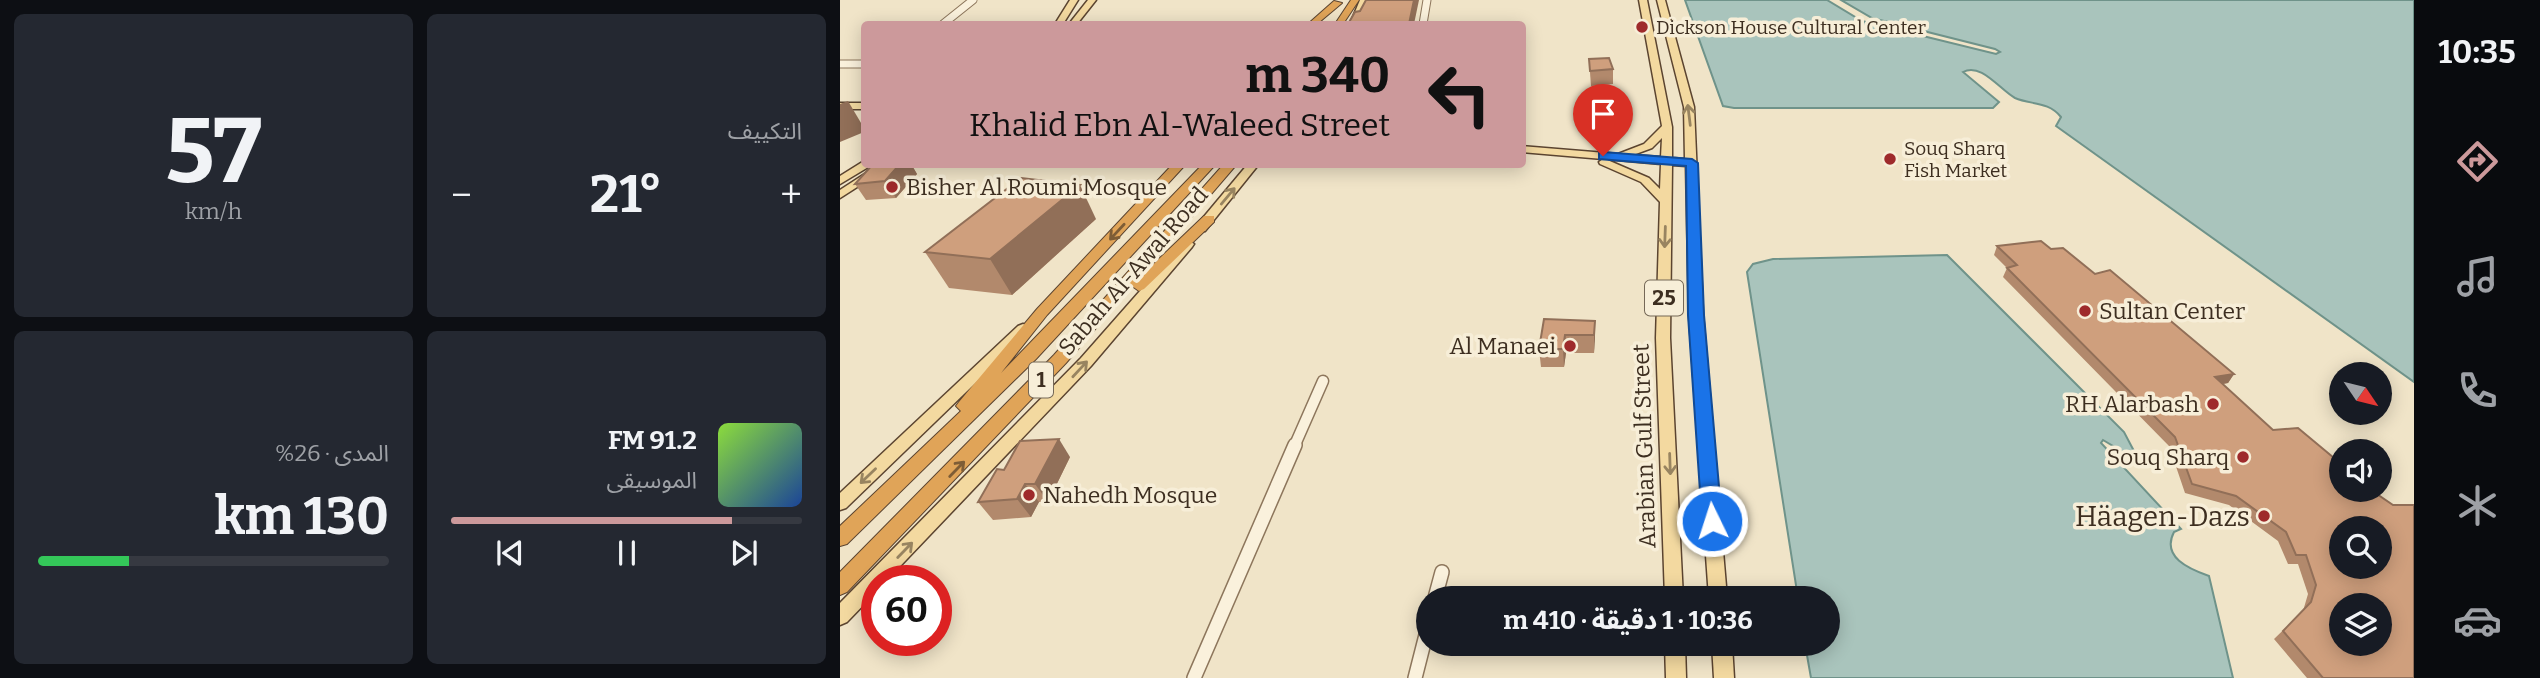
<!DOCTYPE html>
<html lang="ar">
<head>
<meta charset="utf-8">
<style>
  body { margin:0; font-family:Bitter,"Noto Sans Arabic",serif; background:#242831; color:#f1f3f6; direction:rtl; height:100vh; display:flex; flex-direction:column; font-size:26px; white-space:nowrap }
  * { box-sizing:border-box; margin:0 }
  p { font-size:23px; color:#9ea1a6 }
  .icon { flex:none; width:38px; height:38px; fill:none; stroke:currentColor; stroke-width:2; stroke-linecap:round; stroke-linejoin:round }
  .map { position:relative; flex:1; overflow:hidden; direction:ltr }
  .panel { display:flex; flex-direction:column; gap:14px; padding:14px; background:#0d0f14; width:840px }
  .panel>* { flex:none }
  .guide { position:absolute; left:21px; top:21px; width:665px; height:147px; border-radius:7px; box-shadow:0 4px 18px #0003; direction:rtl; background:#cc999b; color:#111; overflow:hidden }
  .needle { width:46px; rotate:125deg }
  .buttons { position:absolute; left:1489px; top:362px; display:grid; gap:14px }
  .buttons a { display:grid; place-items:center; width:63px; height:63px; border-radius:50%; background:#171b24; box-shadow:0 4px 18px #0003; font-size:35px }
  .speed { position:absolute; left:21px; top:565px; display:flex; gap:14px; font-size:35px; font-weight:700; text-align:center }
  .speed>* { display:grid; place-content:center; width:91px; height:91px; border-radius:50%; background:#171b24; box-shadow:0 4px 18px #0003; line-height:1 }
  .speed .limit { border:10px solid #d22; background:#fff; color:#111 }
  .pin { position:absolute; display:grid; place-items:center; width:60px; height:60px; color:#fff; margin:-72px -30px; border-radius:50% 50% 50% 0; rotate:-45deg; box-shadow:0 0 7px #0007 }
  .pin .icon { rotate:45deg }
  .me { position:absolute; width:77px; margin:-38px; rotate:356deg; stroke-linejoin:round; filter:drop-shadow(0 0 5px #0008) }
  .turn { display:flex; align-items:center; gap:24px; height:147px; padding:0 21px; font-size:32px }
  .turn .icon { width:91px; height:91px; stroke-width:2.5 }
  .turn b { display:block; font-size:49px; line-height:60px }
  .big { font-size:52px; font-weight:700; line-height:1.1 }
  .panel .card { flex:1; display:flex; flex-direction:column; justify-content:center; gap:10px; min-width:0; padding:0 24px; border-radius:10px; background:#242831 }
  .panel .dial { align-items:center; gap:0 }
  .dial b { font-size:91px; line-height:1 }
  .song { display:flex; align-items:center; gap:21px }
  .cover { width:84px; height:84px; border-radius:10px; background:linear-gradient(135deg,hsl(90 70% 55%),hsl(220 70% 35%)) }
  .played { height:7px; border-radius:4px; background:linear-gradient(90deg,#cc999b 80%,#363941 80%) }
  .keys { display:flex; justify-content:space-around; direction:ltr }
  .heat { display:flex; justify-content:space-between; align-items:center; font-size:38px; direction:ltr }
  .charge { height:10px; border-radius:5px; background:linear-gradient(90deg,#34c759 26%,#363941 0) }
  .panel .tiles { flex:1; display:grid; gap:14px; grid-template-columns:repeat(2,1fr) }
  .trip { position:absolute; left:576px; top:586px; width:424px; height:70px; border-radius:35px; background:#171b24; box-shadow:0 4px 18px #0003; font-weight:700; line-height:70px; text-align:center; direction:rtl }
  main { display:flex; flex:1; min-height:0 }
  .tabs { display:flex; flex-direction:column; width:126px; justify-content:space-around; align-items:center; background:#090b0e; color:#9ea1a6 }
  .tabs .icon { width:49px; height:49px }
  .tabs .active { color:#cc999b }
  .tabs b { font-size:32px; color:#f1f3f6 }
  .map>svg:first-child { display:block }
  .water { fill:#a9c4bc; stroke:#6f938a; stroke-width:2 }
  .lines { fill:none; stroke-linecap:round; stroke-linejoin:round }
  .minor-far2-casing { stroke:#8d765c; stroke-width:9 }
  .minor-far1-casing { stroke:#8d765c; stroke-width:13 }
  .minor-casing { stroke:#8d765c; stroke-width:16 }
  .major-casing { stroke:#5b4430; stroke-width:3 }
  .highway-casing { stroke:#5b4430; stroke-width:2 }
  .minor-far2 { stroke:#faf1dc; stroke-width:7 }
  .minor-far1 { stroke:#faf1dc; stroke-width:10 }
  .minor { stroke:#faf1dc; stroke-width:13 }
  .major { fill:#f3d9a0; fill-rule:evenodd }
  .highway { fill:#e0a458; fill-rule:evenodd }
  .wall { fill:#b2896c }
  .shaded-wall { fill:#916f58 }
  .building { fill:#cf9f7d; stroke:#916f58; stroke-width:2; fill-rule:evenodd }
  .oneway { stroke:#988460 }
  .oneway2 { stroke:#7e5d36 }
  .route { fill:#1a73e8; stroke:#114b97; stroke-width:2 }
  .poi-dot { fill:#9e2a2b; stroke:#f7eed8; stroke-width:2.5 }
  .labels { text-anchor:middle; stroke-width:7; stroke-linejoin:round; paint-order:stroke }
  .far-poi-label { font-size:19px; fill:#3d2e20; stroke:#f7eed8; text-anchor:start }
  .shield { fill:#f7eed8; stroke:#756857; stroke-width:2 }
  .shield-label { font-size:21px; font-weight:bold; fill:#3d2e20 }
  .poi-label { font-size:23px; fill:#3d2e20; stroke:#f7eed8; text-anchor:start }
  .street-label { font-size:23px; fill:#3d2e20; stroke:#f7eed8 }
  .near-poi-label { font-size:28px; fill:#3d2e20; stroke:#f7eed8; text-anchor:end }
</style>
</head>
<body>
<main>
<nav class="tabs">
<b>10:35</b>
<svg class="icon active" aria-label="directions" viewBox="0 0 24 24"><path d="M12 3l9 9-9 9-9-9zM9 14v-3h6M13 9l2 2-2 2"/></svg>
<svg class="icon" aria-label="music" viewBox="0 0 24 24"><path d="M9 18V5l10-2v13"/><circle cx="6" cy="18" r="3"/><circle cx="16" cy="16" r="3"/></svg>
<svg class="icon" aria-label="phone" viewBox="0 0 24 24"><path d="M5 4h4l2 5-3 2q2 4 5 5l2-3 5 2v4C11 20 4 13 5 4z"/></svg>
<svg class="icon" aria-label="climate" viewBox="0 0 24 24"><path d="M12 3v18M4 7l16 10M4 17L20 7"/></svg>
<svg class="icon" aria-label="car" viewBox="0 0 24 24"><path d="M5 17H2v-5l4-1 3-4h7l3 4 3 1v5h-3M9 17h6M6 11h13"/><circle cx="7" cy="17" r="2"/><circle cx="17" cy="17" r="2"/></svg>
</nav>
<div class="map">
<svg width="1574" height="678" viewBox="0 0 1574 678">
  <rect width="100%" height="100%" fill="#f0e4c8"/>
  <!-- water -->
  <g class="water">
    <path d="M845 0H987L1022 21 1156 54 1160 52 1155 49 1032 18 1001 0H1574V382L1216 126 1221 117C1208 101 1191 105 1175 98 1160 90 1141 62 1123 72L1159 102 1153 108H894L883 106Z"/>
    <path d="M1107 255 1284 432 1295 453 1290 456 1263 440 1261 443 1341 529 1334 532C1321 557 1349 569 1369 576L1393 678H971L965 644H987V598H958L907 272 913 264 933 259Z"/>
  </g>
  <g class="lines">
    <!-- minor-far2 casing -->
    <g class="minor-far2-casing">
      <g id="minor-far2">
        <path d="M103 24 133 0"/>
        <path d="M583 24 587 0"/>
        <path d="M0 64H24"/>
      </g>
    </g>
    <!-- minor-far1 casing -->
    <g class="minor-far1-casing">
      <path id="minor-far1" d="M454 447 483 381"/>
    </g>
    <!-- minor casing -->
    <g class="minor-casing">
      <g id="minor">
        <path d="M595 598 602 572"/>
        <path d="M354 678 455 445"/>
        <path d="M575 678 588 627"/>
      </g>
    </g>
    <!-- major casing -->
    <g class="major-casing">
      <g id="major">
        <path d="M230 0H238L223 24H215Z"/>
        <path d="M248 0H256L237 24H229Z"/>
        <path d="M520 0H528L518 24H510Z"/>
        <path d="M799 0H807L832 127V158L845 159 844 107 817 0H825L854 107 863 315 887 598H869L849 315 846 166 832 165 830 338 843 598H825L816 338 820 202 801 182 760 164 759 162 763 159 682 152V146L778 154 804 144 822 126ZM822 138 821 157 793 155 812 148ZM765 159 821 164 820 189 809 178Z"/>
        <rect x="0" y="103" width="24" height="6"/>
        <path d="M24 161V164H31L30 166 0 184V176Z"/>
        <path d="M40 164H53L0 198V190Z"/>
        <path d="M408 164H419L365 231H357L355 228 357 225Z"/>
        <path d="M348 240 354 244 352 247 251 366 46 581H37V591L7 622 0 625V603L241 358 344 241Z"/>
        <path d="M183 324 188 326 190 329 188 332 6 508 0 510V493L178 326Z"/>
        <path d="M825 644H845L846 678H826Z"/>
        <path d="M872 644H892L894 678H874Z"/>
      </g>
    </g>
    <!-- highway casing -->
    <g class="highway-casing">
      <g id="highway">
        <path d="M511 0H519L503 24H495Z"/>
        <path d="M494 1 502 3 477 24H468Z"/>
        <path d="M333 164H346L207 315 161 373 363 164H376L196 359 7 544 0 546V526L121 411 116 406 119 402 197 309Z"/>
        <path d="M384 164H397L300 277 364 216H374V222L304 289 299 291 292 286 226 363 7 592 0 595V572L214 355Z"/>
      </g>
    </g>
    <!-- minor-far2 -->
    <use href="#minor-far2" class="minor-far2"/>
    <!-- minor-far1 -->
    <use href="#minor-far1" class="minor-far1"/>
    <!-- minor -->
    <use href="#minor" class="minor"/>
    <!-- major -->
    <use href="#major" class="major"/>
    <!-- highway -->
    <use href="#highway" class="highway"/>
  </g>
  <!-- wall -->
  <g class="wall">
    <path d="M749 59 773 69V84L751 86Z"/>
    <path d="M33 164H71L77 174 56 198 26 200 15 184Z"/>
    <path d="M261 164H289L262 167Z"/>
    <path d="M256 219 172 295 109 288 85 252Z"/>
    <path d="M1157 246 1211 249 1255 274 1394 374 1388 383 1383 384 1433 430 1491 464 1574 678H1467L1434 639 1463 611 1468 594 1458 564H1448L1438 541 1389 505 1345 493 1329 446 1163 277 1167 268 1154 255Z"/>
    <path d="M704 319 755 321 754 353H726L724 367H701L699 349Z"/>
    <path d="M230 457 208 502H199L191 517 153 520 138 502 164 470Z"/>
  </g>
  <!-- shaded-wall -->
  <g class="shaded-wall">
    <path d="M574 0H579L574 24H569Z"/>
    <path d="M8 101 24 128V132L0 142V104Z"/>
    <path d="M60 164H71L77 174 56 198 45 181Z"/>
    <path d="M240 185 256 219 172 295 150 259Z"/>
    <path d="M755 321V339L754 353V335Z"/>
    <path d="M725 335 726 353 724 367 723 349Z"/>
    <path d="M1394 374 1388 383 1370 386 1375 377Z"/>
    <path d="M219 439 230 457 208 502 195 484Z"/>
    <path d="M185 484 199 502 191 517 177 499Z"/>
  </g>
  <!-- building -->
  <g class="building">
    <path d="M526 0H574L569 24H508L515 12 520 11Z"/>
    <path d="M769 58 773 69 750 71 749 59Z"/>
    <path d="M33 164H60L45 181 15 184Z"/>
    <path d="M181 178 240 185 150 259 85 252Z"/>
    <path d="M1201 241 1211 249 1223 248 1255 274 1270 270 1394 374 1375 377 1433 430 1458 428 1494 458 1491 464 1502 471V490H1531L1553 505H1574V678H1483L1443 631 1471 602 1476 585 1466 555H1456L1446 532 1396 496 1352 484 1335 437 1167 268 1177 265 1157 246ZM1502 528H1540V567H1502ZM1502 606H1540V644H1502Z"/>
    <path d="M704 319 755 321 754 335H725L723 349H699Z"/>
    <path d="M219 439 195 484H185L177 499 138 502 157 469 164 470 180 441Z"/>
  </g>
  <!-- one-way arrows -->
  <defs><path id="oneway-shaft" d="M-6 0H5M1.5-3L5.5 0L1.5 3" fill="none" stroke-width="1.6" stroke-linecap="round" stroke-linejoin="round" transform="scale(1.75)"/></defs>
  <g class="oneway">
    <use href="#oneway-shaft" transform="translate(849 115) rotate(-97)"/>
    <use href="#oneway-shaft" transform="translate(388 196) rotate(-50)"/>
    <use href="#oneway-shaft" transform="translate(825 237) rotate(92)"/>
    <use href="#oneway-shaft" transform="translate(240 369) rotate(-47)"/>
    <use href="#oneway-shaft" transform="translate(830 464) rotate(88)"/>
    <use href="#oneway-shaft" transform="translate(28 476) rotate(136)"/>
    <use href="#oneway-shaft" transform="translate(65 550) rotate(-46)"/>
  </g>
  <g class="oneway2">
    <use href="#oneway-shaft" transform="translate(277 232) rotate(133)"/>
    <use href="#oneway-shaft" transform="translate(117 469) rotate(-46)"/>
  </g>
  <!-- route -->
  <path class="route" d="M763 152 852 159 858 163 864 315 882 521 879 527H865L862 521 848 315 846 166 759 159V153Z"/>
  <!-- markers -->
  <g class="poi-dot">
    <circle cx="802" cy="27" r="7"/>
    <circle cx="1050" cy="159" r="7"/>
    <circle cx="52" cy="187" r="7"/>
    <circle cx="1245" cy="311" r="7"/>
    <circle cx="730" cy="346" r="7"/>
    <circle cx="1373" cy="404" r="7"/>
    <circle cx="1403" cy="457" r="7"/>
    <circle cx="189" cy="495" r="7"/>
    <circle cx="1424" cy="516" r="7"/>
  </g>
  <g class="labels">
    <!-- far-poi labels -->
    <g class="far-poi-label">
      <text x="816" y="34">Dickson House Cultural Center</text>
      <text x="1064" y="155">Souq Sharq<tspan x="1064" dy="22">Fish Market</tspan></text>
    </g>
    <!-- shield labels -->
    <g class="shield">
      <rect x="805" y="280.5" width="38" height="35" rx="5"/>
      <rect x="189" y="362.5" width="24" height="35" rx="5"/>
    </g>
    <g class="shield-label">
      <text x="824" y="305">25</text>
      <text x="201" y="387">1</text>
    </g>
    <!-- poi labels -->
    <g class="poi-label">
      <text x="66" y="195">Bisher Al Roumi Mosque</text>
      <text x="1259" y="319">Sultan Center</text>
      <text x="716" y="354" text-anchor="end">Al Manaei</text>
      <text x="1359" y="412" text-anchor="end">RH Alarbash</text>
      <text x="1389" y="465" text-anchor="end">Souq Sharq</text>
      <text x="203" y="503">Nahedh Mosque</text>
    </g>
    <!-- street labels -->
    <g class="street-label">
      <text transform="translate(293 271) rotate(-49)" y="8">Sabah Al-Awal Road</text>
      <text transform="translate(804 446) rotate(-92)" y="8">Arabian Gulf Street</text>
    </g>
    <!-- near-poi labels -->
    <g class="near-poi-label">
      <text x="1410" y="526">Häagen-Dazs</text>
    </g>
  </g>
</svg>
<div class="buttons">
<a><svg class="needle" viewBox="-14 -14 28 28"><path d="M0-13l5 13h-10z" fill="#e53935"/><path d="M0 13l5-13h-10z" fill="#9ea1a6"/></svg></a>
<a><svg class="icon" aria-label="sound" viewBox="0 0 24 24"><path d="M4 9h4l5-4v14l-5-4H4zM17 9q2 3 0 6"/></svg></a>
<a><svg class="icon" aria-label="search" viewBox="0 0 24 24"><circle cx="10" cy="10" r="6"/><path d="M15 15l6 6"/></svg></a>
<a><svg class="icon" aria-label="layers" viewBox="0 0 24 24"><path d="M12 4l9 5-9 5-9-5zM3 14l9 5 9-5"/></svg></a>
</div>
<div class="speed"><div class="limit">60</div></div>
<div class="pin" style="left:763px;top:156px;background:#d93025"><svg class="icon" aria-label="arrive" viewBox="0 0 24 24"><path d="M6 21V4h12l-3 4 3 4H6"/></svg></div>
<svg class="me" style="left:872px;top:521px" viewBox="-20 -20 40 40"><circle r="17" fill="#1a73e8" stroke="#fff" stroke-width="3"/><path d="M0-11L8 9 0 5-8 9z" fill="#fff"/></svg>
<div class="trip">10:36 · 1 دقيقة · 410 m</div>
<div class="guide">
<div class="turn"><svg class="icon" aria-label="left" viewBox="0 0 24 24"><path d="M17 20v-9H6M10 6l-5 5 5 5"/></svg><div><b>340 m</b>Khalid Ebn Al-Waleed Street</div></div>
</div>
</div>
<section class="panel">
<div class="tiles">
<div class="card"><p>التكييف</p>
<div class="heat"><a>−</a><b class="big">21°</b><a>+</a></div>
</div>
<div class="card dial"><b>57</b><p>km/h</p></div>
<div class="card">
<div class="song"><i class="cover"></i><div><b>91.2 FM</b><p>الموسيقى</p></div></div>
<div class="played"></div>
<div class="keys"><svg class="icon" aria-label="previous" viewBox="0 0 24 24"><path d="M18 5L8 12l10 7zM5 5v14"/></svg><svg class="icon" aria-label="pause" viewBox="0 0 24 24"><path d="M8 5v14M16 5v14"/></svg><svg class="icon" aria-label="next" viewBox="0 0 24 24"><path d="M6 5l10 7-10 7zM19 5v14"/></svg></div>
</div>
<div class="card"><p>المدى · 26%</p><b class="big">130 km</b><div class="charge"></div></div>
</div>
</section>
</main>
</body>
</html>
